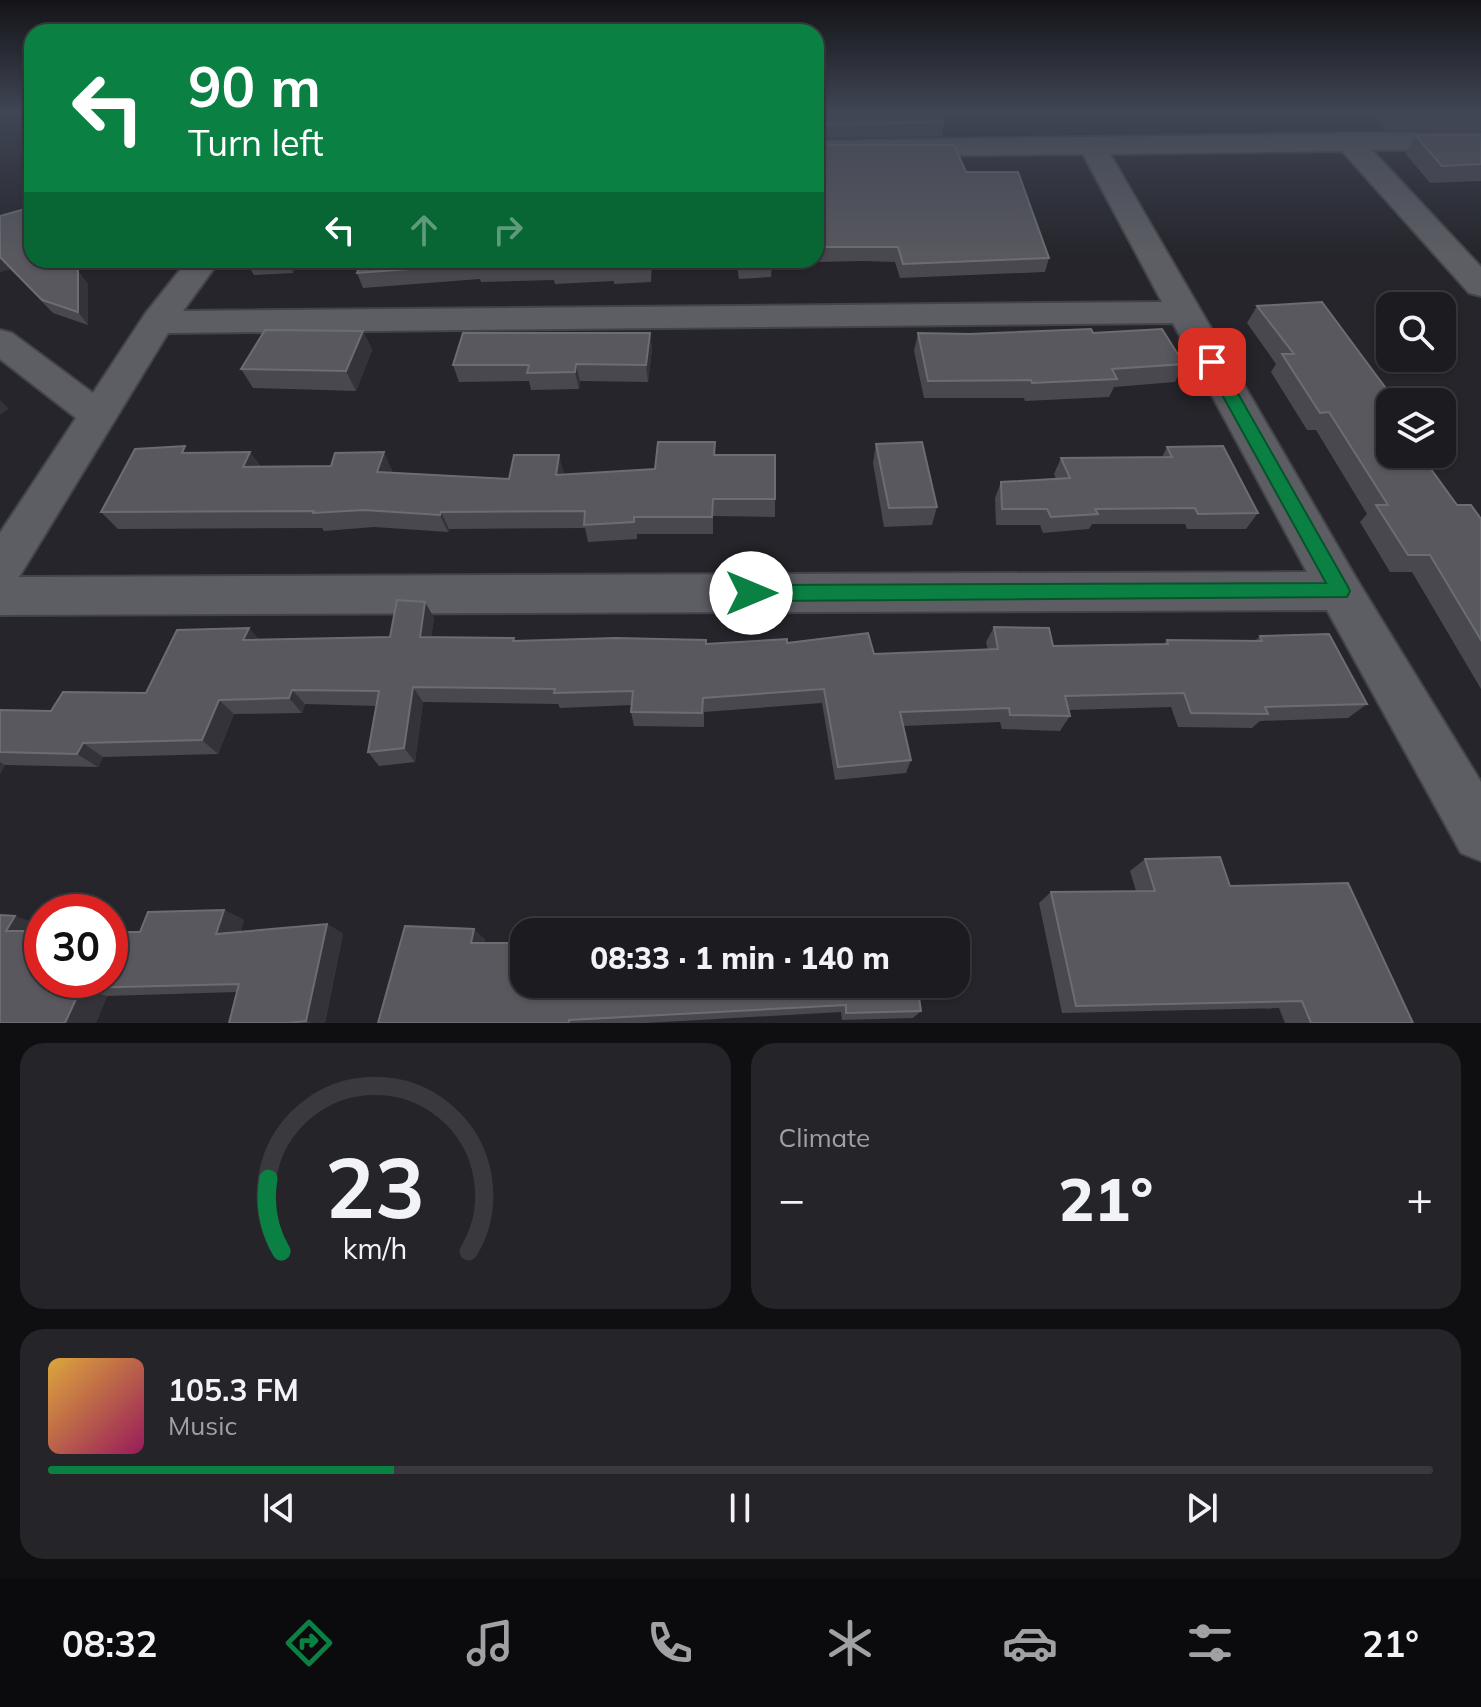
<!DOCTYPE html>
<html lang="en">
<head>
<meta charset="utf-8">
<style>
  body { margin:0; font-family:Mulish,sans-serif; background:#252529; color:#f1f3f6; height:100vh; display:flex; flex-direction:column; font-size:30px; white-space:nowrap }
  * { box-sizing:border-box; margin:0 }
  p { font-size:26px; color:#a0a1a5 }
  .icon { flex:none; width:44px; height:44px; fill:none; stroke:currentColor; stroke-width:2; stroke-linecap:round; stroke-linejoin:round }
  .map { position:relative; height:1023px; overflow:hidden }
  .panel { display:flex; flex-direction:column; gap:20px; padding:20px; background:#0f0f12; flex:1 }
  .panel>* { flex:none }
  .hud { position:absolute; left:24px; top:24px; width:800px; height:244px; border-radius:24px; box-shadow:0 2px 6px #0004,0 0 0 2px #3a3a3e; background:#0b8043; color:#fff; overflow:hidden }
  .controls { position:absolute; left:1376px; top:292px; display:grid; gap:16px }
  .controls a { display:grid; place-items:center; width:80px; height:80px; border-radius:16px; background:#1c1c20; box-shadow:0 2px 6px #0004,0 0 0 2px #3a3a3e; font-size:40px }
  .speed { position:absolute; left:24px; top:894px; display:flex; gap:16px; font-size:40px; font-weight:700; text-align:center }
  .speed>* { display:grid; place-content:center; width:104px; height:104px; border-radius:50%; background:#1c1c20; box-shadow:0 2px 6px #0004,0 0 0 2px #3a3a3e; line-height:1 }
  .speed .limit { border:12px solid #d22; background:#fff; color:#111 }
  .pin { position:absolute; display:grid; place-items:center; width:68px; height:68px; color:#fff; margin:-34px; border-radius:16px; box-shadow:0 4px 12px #0006 }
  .me { position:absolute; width:88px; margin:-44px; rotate:90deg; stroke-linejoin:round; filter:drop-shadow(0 0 6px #0008) }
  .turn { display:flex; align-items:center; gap:28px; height:168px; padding:0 32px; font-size:36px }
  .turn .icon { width:104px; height:104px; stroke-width:2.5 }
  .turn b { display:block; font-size:56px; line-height:68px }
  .lanes { display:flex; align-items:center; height:76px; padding:0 32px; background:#0003; justify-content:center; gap:40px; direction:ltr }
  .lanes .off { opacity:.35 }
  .big { font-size:60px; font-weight:800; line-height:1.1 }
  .panel .tile { flex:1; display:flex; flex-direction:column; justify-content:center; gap:12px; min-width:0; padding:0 28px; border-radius:24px; background:#252529 }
  .panel .dial { align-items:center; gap:0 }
  .dial svg { height:208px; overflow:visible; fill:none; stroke:#3a3a3e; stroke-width:7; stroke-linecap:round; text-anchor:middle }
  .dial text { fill:#f1f3f6; stroke:none }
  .song { display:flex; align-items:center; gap:24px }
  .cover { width:96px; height:96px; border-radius:12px; background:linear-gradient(135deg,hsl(40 70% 55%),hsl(330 70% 35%)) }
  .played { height:8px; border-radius:4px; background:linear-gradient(90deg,#0b8043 25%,#3a3a3e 25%) }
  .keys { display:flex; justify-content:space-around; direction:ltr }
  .heat { display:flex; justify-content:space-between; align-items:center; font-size:44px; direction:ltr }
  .panel .tiles { flex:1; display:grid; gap:20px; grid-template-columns:1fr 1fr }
  .tile:last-child { grid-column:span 2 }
  .trip { position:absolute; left:510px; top:918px; width:460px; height:80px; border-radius:24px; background:#1c1c20; box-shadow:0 2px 6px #0004,0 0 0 2px #3a3a3e; font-weight:800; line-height:80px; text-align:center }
  .menu { display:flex; height:128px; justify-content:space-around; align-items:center; background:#0b0b0d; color:#a0a1a5 }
  .menu .icon { width:56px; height:56px }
  .menu .active { color:#0b8043 }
  .menu b { font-size:36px; color:#f1f3f6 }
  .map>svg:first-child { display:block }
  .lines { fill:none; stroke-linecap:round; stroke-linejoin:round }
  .minor-casing { stroke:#434448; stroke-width:4 }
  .minor { fill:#5d5e64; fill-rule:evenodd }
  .wall { fill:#48484e }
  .shaded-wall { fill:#333339 }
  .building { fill:#58585e; stroke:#6c6d72; stroke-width:2 }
  .route { fill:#0b8043; stroke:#07532c; stroke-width:2 }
</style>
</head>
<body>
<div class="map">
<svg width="1481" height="1023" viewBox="0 0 1481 1023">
  <rect width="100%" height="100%" fill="#25252b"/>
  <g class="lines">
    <!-- minor casing -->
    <g class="minor-casing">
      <path id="minor" d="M1348 133H1481V149L1372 150 1481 267V296L1469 293 1342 151 1110 154 1356 578 1481 782V861L1461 853 1327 610 0 615V533L76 418 0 359V330L12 333 93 393 145 314 188 260H220L183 311 1162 302 1083 154 816 157V141ZM1173 323 1307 572 19 577 168 333Z"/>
    </g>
    <!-- minor -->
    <use href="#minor" class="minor"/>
  </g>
  <!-- wall -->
  <g class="wall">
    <path d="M816 112 944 122 942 136 816 138Z"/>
    <path d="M1370 112H1481V131L1386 130Z"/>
    <path d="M1481 135V181L1430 183 1405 153 1416 136Z"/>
    <path d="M816 145 966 172 1049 258 1045 272 900 278 895 262 863 261 772 263 771 277 739 279 736 260H816Z"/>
    <path d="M0 216 32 260H73L76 269 88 284V325L53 313 10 269 0 272Z"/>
    <path d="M251 260H300L293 273 254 275 248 265Z"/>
    <path d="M362 260H652L651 282 614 284V281L555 284 554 280 481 282 480 279 363 288 357 273Z"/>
    <path d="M1257 306 1390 454 1457 505 1481 519V689L1412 572H1390L1360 522 1367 514 1316 430H1307L1271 372 1276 364 1247 323Z"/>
    <path d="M363 331 372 350 356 391 253 388 241 369Z"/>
    <path d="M650 333 652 349 648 382 580 381 579 389 531 390 529 381 459 382 453 365Z"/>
    <path d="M918 333 970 334 1093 333 1184 364 1175 382 1114 387 1109 397 1025 401 1024 398H924L914 351Z"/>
    <path d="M876 444 937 507 932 525 884 527 873 463Z"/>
    <path d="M1167 447 1258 513 1246 529H1187L1185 524H1092L1089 529 1043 533 1040 525H996L995 498 1001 482 1056 479 1054 474 1061 458 1162 457Z"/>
    <path d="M250 452 260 466 392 470V472L509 479 564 473 563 475 655 469 715 455 775 499V517L713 516V534H637V539L588 542 585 528 449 529 448 532 374 527 324 531 322 528 118 529 101 512 190 453Z"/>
    <path d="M425 602 434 618 431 637 514 638 515 641 706 644 787 643 874 654 988 650 986 642 994 627 1053 646 1164 644 1167 640 1255 641 1260 636 1367 704 1348 718 1260 721 1252 728 1178 727 1171 707 1069 710 1070 716 1060 731 1002 729 1000 722 903 726 911 760 906 773 835 780 822 703 704 712V727L634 726 631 712 632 705 560 708 558 704 423 702 415 762 379 766 368 752 377 706 305 704 302 713 234 714 218 754 103 757 98 767 5 765 0 774V710L51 711 146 693 259 640 390 637Z"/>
    <path d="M1145 859 1230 886 1413 1023H1285L1279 1008 1062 1013 1039 903 1051 892 1136 891 1130 871Z"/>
    <path d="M224 910 244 920 240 932 327 924 343 934 325 1023H229L237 992 107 996 96 1023H0L42 925 40 931 140 932Z"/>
    <path d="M485 939 484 943 921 1011 913 1018 842 1020 841 1012 646 1023H378Z"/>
  </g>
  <!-- shaded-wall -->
  <g class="shaded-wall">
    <path d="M0 257 10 269 0 272Z"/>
    <path d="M67 260H73L77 275Z"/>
    <path d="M290 260H300L293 273 288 263Z"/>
    <path d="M78 271 88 284V325L78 312Z"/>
    <path d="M363 331 372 350 356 391 346 371Z"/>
    <path d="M650 333 652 349 648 382 646 365Z"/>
    <path d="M576 364 580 381 579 389 575 372Z"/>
    <path d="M0 400 9 409 0 415Z"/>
    <path d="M250 452 262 470 243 467Z"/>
    <path d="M384 452 392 470 386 489 377 472Z"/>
    <path d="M559 455 564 473 560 493 556 475Z"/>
    <path d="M441 512 449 529 448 532 440 515Z"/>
    <path d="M425 602 434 618 429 653 420 637Z"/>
    <path d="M249 628 263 644 243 640Z"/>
    <path d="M413 687 423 702 415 762 404 748Z"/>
    <path d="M292 690 305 704 302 713 289 698Z"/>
    <path d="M219 700 234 714 218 754 202 740Z"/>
    <path d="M83 743 103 757 98 767 77 754Z"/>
    <path d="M0 762 5 765 0 774Z"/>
    <path d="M224 910 244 920 236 943 216 934Z"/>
    <path d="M15 916 42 925 35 940 6 931Z"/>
    <path d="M327 924 343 934 325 1023H312L306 1021Z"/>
    <path d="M474 929 485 939 482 952 471 943Z"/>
    <path d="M81 988 107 996 96 1023H65Z"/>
  </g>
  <!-- building -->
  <g class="building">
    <path d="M816 112H939L944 122 816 125Z"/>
    <path d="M1394 112H1481V114L1396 113Z"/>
    <path d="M1481 135V164L1442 166 1416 136Z"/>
    <path d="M816 145H954L966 172H1018L1049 258 903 264 898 247H816Z"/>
    <path d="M32 207V260H67L78 271V312L42 300 0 257V216Z"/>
    <path d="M251 260H290L288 263 248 265Z"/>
    <path d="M362 260H650V267L612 269V267L552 269V266L477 268 478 264 357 273Z"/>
    <path d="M738 260H771L772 262 739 264Z"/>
    <path d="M1322 302 1396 402H1390V454H1420L1457 505H1471L1481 519V640L1430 555H1408L1376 505H1388L1329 412 1320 413 1282 354H1294L1257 306Z"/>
    <path d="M1091 329 1093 333 1162 329 1184 364 1112 369 1117 379 1032 383 1031 380 928 381 918 333 970 334Z"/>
    <path d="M265 330 363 331 346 371 241 369Z"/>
    <path d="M463 333H650L646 365 576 364 575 372 527 373 529 365H453Z"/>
    <path d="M658 442H715L714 455H775V499H713L712 517H634V522L584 525 585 511 441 512 440 515 364 510 313 513 314 511 101 512 135 449 185 446 182 453 250 452 243 467 331 466 335 453 384 452 377 472 509 479 514 455H559L556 475 655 469Z"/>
    <path d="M922 442 937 507 889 508 876 444Z"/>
    <path d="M1223 446 1258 513 1198 514 1195 508 1095 509 1098 514 1051 517 1047 509H1002L1001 482 1070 478 1061 458 1172 457 1167 447Z"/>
    <path d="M397 600 425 602 420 637 514 638 513 641 616 638 706 640V644L787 639V643L868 633 874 654 998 649 994 627 1049 628 1053 646 1168 644 1167 640 1262 641 1260 636 1329 634 1367 704 1265 707 1268 714 1191 713 1184 693 1065 696 1070 716 1010 715 1009 708 900 712 911 760 838 767 824 689 703 698 702 713 631 712 633 691 554 693 555 689 413 687 404 748 368 752 379 691 292 690 289 698 219 700 202 740 83 743 77 754 0 752V710L51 711 63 692 146 693 177 630 249 628 243 640 390 637Z"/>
    <path d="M1220 857 1230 886 1348 883 1413 1023H1311L1302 1001 1076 1006 1051 892 1155 891 1145 859Z"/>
    <path d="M224 910 216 934 327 924 306 1021 288 1023H229L239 984 81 988 65 1023H0V915L15 916 6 931H42V980H110V932H140L148 912Z"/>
    <path d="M909 923 910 932H747Z"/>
    <path d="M405 926 474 929 471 943H524V984H917L921 1011 846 1013V1005L569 1020V1023H378Z"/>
  </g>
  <!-- sky -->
  <linearGradient id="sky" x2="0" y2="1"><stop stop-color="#141418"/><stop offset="0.44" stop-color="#404655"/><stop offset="1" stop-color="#404655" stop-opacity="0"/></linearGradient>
  <rect width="1481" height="255" fill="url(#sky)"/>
  <!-- route -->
  <path class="route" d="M1212 357 1220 362 1347 585 1350 591 1347 597 751 601 744 599 741 593 744 587 751 585 1326 583 1204 362Z"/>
</svg>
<div class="controls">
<a><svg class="icon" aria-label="search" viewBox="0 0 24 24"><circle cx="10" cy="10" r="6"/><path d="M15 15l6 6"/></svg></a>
<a><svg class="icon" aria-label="layers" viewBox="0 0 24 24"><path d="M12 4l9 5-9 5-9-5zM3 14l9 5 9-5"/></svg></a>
</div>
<div class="speed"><div class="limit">30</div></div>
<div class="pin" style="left:1212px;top:362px;background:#d93025"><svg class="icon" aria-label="arrive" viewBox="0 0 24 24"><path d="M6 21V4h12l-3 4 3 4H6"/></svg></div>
<svg class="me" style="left:751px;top:593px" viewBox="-20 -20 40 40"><circle r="19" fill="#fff"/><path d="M0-13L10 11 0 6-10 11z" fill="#0b8043"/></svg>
<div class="trip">08:33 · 1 min · 140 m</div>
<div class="hud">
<div class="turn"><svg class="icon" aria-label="left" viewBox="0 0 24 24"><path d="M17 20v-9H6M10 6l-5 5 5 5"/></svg><div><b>90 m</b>Turn left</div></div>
<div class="lanes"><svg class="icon" aria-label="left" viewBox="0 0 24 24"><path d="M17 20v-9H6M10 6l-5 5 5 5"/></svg><svg class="icon off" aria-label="ahead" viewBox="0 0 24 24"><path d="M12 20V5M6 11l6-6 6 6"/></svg><svg class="icon off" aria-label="right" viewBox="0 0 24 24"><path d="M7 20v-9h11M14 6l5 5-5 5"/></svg></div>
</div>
</div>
<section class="panel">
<div class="tiles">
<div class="tile dial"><svg viewBox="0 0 100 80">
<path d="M14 69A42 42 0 1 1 86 69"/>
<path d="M14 69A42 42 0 0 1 9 41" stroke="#0b8043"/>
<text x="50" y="56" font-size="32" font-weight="700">23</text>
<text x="50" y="72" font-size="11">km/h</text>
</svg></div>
<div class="tile"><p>Climate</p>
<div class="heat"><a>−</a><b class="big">21°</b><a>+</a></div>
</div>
<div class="tile">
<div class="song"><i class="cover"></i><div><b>105.3 FM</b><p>Music</p></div></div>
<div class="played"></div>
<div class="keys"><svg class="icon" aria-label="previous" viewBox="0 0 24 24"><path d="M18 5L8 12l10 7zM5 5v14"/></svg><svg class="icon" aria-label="pause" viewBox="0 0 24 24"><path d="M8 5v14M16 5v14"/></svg><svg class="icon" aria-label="next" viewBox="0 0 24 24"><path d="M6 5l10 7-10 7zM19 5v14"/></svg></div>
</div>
</div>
</section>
<nav class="menu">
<b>08:32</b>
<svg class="icon active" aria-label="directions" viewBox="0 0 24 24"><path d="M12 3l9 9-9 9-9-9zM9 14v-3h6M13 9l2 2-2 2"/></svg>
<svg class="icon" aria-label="music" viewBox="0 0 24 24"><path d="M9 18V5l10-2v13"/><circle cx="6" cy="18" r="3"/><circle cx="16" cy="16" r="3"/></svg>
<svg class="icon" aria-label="phone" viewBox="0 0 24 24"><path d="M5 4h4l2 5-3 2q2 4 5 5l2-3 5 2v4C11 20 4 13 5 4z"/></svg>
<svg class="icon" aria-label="climate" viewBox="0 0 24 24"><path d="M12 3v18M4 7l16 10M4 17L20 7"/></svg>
<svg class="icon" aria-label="car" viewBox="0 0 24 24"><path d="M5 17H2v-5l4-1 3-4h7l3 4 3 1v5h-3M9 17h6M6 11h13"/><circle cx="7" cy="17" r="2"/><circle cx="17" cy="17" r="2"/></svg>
<svg class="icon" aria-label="filters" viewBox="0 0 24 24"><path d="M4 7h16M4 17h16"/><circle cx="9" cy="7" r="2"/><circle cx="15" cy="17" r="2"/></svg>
<b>21°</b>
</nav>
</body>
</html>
